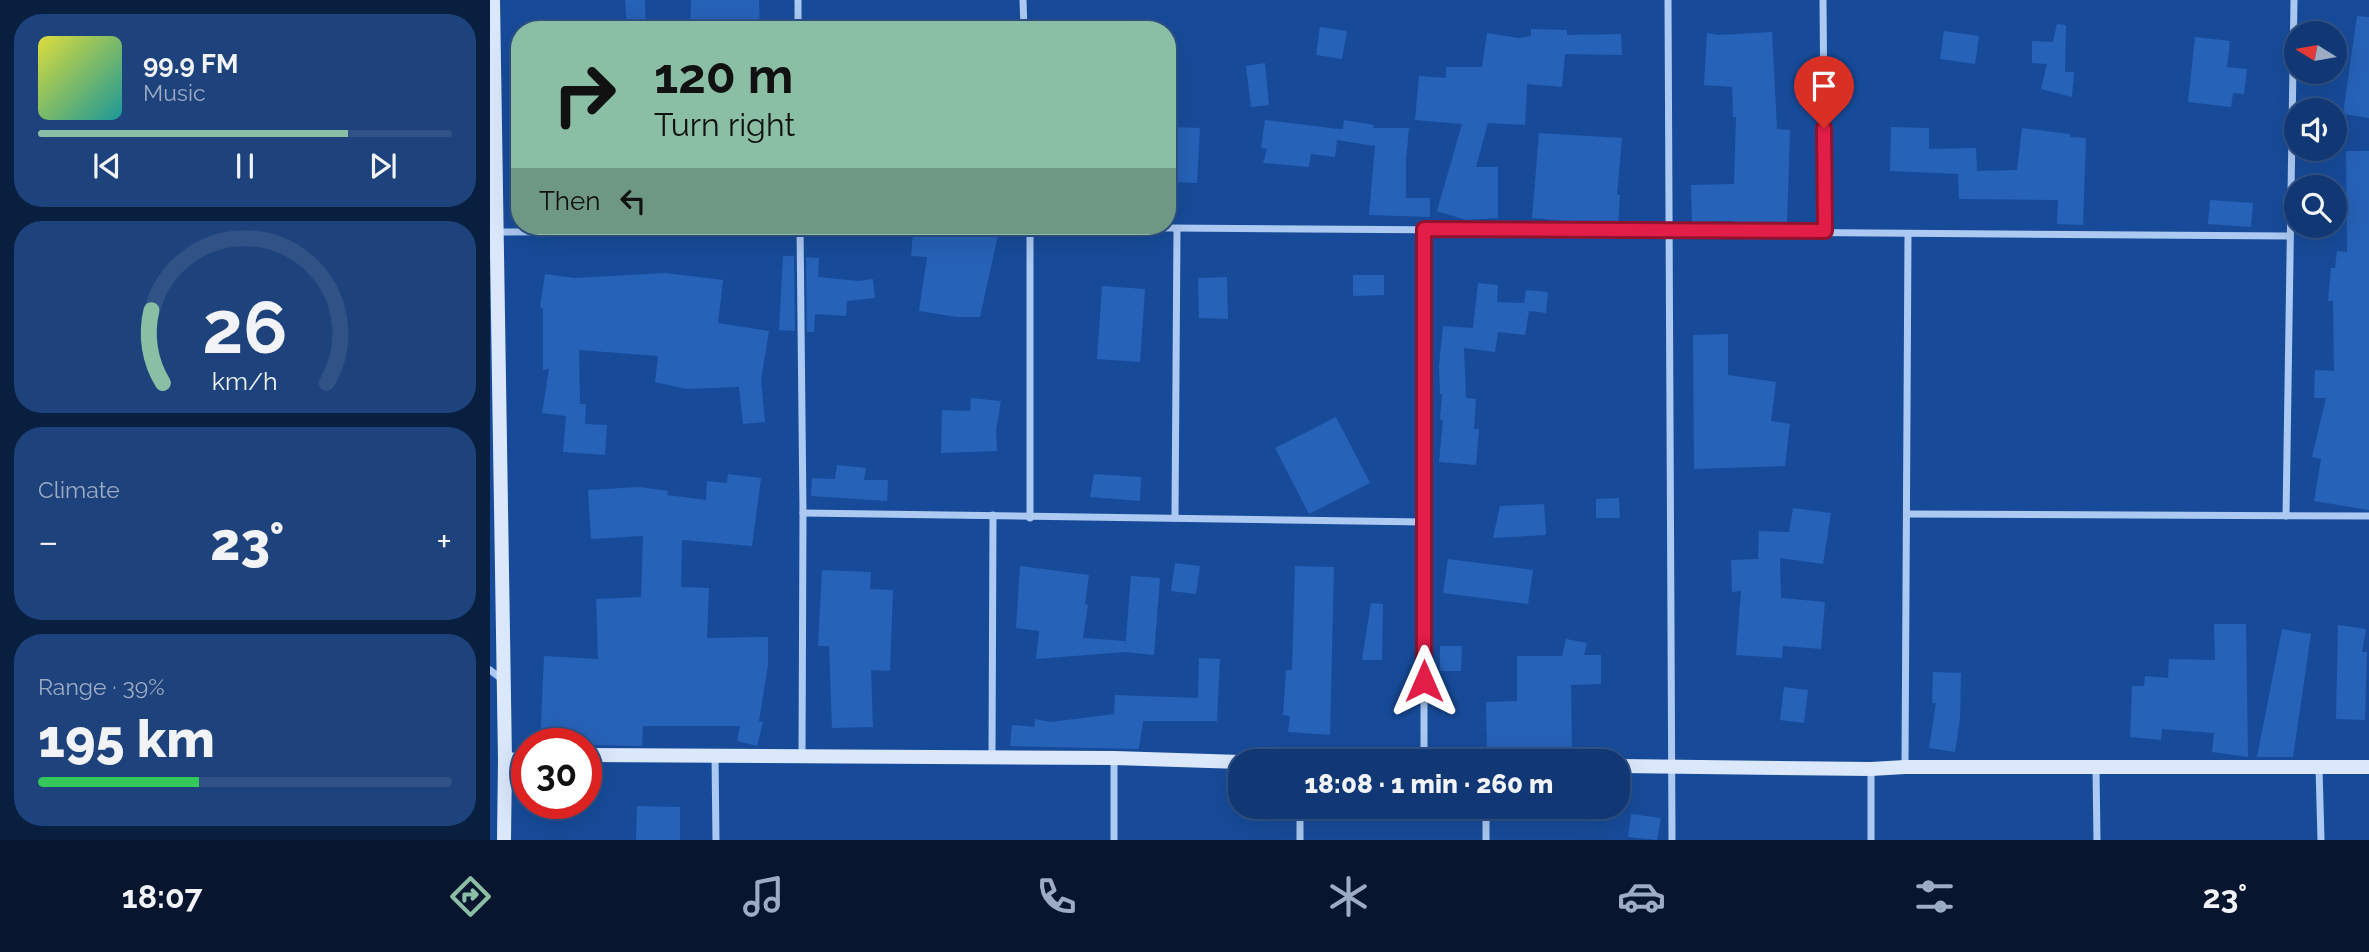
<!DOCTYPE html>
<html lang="en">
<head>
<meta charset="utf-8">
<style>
  body { margin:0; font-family:Raleway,sans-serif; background:#1e437c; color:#f1f3f6; height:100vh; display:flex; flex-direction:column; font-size:26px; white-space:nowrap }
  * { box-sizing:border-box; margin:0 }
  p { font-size:23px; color:#9cacc5 }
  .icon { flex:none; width:38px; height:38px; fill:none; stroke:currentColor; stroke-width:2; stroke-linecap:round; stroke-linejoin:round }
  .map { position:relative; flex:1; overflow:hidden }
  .sheet { display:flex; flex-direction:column; gap:14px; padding:14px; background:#091f40; width:490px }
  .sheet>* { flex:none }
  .top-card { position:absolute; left:21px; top:21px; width:665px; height:214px; border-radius:28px; box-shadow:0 7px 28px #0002,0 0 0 2px #305286; background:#8abfa5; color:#111; overflow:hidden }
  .needle { width:46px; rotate:281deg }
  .buttons { position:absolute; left:1794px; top:21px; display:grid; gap:14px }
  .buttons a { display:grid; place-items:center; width:63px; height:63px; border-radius:50%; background:#113874; box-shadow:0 7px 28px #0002,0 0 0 2px #305286; font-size:35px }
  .speed { position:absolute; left:21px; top:728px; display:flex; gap:14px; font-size:35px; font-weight:700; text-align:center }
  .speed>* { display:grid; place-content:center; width:91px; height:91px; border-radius:50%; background:#113874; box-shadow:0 7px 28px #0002,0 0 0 2px #305286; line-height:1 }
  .speed .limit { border:10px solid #d22; background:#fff; color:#111 }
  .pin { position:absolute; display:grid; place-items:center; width:60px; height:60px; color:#fff; margin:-72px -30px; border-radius:50% 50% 50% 0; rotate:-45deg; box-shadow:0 0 7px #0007 }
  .pin .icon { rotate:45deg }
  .me { position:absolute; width:77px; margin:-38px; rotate:0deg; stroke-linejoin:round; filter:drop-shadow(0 0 5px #0008) }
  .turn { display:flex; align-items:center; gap:24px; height:147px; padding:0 28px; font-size:32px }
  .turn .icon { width:91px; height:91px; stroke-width:2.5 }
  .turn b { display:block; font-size:49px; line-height:60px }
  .then { display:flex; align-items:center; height:66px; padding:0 28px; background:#0003; gap:14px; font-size:26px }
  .big { font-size:52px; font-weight:800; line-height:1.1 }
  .sheet .card { flex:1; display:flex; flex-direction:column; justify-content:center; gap:10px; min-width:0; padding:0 24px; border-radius:28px; background:#1e437c }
  .sheet .dial { align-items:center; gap:0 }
  .dial svg { height:182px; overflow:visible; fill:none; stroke:#305286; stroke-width:7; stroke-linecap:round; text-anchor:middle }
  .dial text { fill:#f1f3f6; stroke:none }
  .song { display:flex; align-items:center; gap:21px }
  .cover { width:84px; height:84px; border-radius:10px; background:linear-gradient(135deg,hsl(60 70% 55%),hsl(180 70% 35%)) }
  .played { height:7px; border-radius:4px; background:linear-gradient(90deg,#8abfa5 75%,#305286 75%) }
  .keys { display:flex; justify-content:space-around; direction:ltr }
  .heat { display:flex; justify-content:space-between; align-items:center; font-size:38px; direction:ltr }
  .charge { height:10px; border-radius:5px; background:linear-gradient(90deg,#34c759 39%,#305286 0) }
  .trip { position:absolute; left:738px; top:749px; width:402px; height:70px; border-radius:28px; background:#113874; box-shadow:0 7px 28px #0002,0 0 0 2px #305286; font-weight:800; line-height:70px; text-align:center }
  .tab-bar { display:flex; height:112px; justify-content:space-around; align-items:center; background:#07162e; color:#9cacc5 }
  .tab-bar .icon { width:49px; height:49px }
  .tab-bar .active { color:#8abfa5 }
  .tab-bar b { font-size:32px; color:#f1f3f6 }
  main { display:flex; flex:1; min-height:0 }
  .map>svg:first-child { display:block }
  .building { fill:#2662b8 }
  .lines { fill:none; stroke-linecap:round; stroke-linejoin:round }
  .street { stroke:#acc9f2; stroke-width:7 }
  .secondary { stroke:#dbe8fc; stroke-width:14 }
  .route-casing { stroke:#92132f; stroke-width:18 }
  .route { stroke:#e11d48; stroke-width:12 }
</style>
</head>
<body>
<main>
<section class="sheet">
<div class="card">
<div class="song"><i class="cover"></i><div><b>99.9 FM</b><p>Music</p></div></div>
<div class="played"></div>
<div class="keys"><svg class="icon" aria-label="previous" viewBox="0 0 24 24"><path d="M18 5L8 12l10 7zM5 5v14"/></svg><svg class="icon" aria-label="pause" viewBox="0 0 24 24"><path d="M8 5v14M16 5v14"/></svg><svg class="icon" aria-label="next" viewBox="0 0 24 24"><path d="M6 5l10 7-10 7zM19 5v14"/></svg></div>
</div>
<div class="card dial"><svg viewBox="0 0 100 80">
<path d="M14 69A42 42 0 1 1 86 69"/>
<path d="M14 69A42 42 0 0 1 9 37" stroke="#8abfa5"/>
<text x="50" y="56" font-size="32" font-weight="700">26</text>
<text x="50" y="72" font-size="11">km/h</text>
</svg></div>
<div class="card"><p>Climate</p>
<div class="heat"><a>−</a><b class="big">23°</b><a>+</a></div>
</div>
<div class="card"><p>Range · 39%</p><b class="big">195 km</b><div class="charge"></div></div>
</section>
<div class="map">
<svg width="1879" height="840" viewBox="0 0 1879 840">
  <rect width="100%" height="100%" fill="#174b9a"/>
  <!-- building -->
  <g class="building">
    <path d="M135 0H155L156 30H137Z"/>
    <path d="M201 0H269L270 30H224V23L200 22Z"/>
    <path d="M1867 16 1879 17V118L1853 114Z"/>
    <path d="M1567 24 1576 25 1575 72H1584L1582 97 1551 89 1557 64 1542 63V41L1563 42Z"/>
    <path d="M830 27 857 31 852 59 826 55Z"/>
    <path d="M1041 29 1077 30V35L1131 34 1132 55 1075 54 1072 87 1037 84 1035 125 998 123 986 167H1008V218L976 220 947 211 972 124 925 120 929 76 956 78V67H992L997 33 1029 38 1041 36Z"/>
    <path d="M1454 31 1489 36 1485 64 1450 59Z"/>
    <path d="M1282 32 1287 129 1300 130 1297 224 1243 223V221L1202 222 1201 185 1244 184 1246 117H1243L1242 87 1214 85 1217 33 1229 35Z"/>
    <path d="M1705 37 1740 41 1737 67 1757 69 1754 94 1743 93 1741 107 1698 102Z"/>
    <path d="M775 63 779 105 761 107 756 66Z"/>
    <path d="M775 120 848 129H853L854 120 884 125 883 128H919L916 160V198H940V217L879 215 885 146 847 140 845 157 821 154 819 167 773 163 777 149 771 148Z"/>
    <path d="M683 127 710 128 707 183 680 182Z"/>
    <path d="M1401 127 1439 128V149L1486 148 1487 171 1527 170 1532 128 1580 134V137L1596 138 1593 225 1567 224 1568 200 1469 199 1468 174 1400 171Z"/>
    <path d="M1049 133 1132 138 1127 195H1130L1128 225 1042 218Z"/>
    <path d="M1856 151H1879V510L1824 501 1831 459 1822 457 1836 398H1824L1825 370 1844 371 1843 301H1838L1841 268H1845L1847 251 1857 252Z"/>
    <path d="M1720 200 1763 203 1761 227 1718 224Z"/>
    <path d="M448 226H510L490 317H467L429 311 437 257 421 256 423 233 446 235Z"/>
    <path d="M293 256H304L305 331 289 330Z"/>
    <path d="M316 257 329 258 328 277 369 281 383 279 385 298 357 301 356 316 325 314 324 332H317Z"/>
    <path d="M175 273 233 280 228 323 279 331 271 380 275 422 253 424 249 387 196 389 165 382 168 356 89 350 90 404H96L95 424 117 425 115 455 73 452 76 416 52 413 59 369 53 370V308L50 307 55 274 85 278Z"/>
    <path d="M863 275H894V295L863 296Z"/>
    <path d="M737 277 738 319 709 318 708 278Z"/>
    <path d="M988 283 1008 285 1007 302 1034 303 1036 290 1058 292 1056 313 1039 311 1035 335 1008 332 1005 352 974 348 976 398 986 399 984 429H989L986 465 949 462 953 420H950L952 394H950L949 366 953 326 983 328Z"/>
    <path d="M612 286 655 289 650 362 607 359Z"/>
    <path d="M1238 334V375L1286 382 1281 421 1300 424 1295 466 1204 469 1203 335Z"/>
    <path d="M481 398 511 401 506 431 507 451 451 453 452 410 480 411Z"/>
    <path d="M846 417 880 483 819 514 785 448Z"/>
    <path d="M347 465 376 468 374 480H398L397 501 321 496 322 478 345 479Z"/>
    <path d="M238 474 271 478 262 546 192 540 191 587 219 588 217 638 278 637V665L269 721 273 722 267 746 247 741 250 726H153L152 746 50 744 54 656 108 659 106 599 151 597 153 536 101 539 98 490 149 487 178 491 177 495 216 500 217 481 237 483Z"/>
    <path d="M604 474 651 477 650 501 600 497Z"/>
    <path d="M1129 498 1130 518H1106V499Z"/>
    <path d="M1054 504 1056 535 1003 538 1010 506Z"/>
    <path d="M1303 508 1341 513 1333 564 1290 558 1291 598 1335 602 1331 649 1293 646 1292 658 1246 655 1251 591 1242 592 1241 560 1268 559 1269 531 1299 532Z"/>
    <path d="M958 559 1043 570 1038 604 953 593Z"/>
    <path d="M685 563 710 566 706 594 681 591Z"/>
    <path d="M530 566 599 575 595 604 598 605 593 638 635 641V650L641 576 670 578 664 655 635 652 546 659 549 631 526 628Z"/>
    <path d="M805 566 844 567 840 735 798 732 800 716 793 715 796 670H802Z"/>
    <path d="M332 570 381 572 380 589 403 590 400 671 381 670 383 727 342 728 339 646H328Z"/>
    <path d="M881 603 893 604 892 660H872Z"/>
    <path d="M1724 624H1756L1758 757 1722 752 1724 733 1672 729 1671 740 1640 737 1642 686H1654L1655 676 1678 678 1679 659 1725 660Z"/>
    <path d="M1848 625 1876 629 1872 652H1877L1875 720 1846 719Z"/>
    <path d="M1792 629 1821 634 1803 757H1767Z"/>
    <path d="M1076 639 1097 643 1094 655H1111V684L1081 685 1082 750 1053 751V748L997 752 996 702 1027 701V656H1072Z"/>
    <path d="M950 646H972L971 671H950Z"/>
    <path d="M709 658 730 659 727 721H653L649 749 520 746 522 725 544 727 545 719 561 722 624 714 625 695 708 698Z"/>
    <path d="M1443 672 1471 673 1470 719 1465 752 1439 748 1446 703H1442Z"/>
    <path d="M1294 687 1318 690 1314 723 1290 720Z"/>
    <path d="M147 806 190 807V840H146Z"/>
    <path d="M1141 814 1171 818 1167 840 1138 837Z"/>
  </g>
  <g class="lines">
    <!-- street -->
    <g class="street">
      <path d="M308 0V30"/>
      <path d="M533 0 534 30"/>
      <path d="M1178 0 1182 840"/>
      <path d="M1333 0 1335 231"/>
      <path d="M310 226 313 513 312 756"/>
      <path d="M540 226V518"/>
      <path d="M540 227 1800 236"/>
      <path d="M6 232 310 230"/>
      <path d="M313 513 934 522"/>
      <path d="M1417 514 1879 516"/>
      <path d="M1796 516 1804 0"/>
      <path d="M685 518 687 229"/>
      <path d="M0 670 13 680"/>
      <path d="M225 755 226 840"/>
      <path d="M502 757 503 515"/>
      <path d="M934 761V229"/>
      <path d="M1415 767 1418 234"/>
      <path d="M1829 767 1831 840"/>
      <path d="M1606 768 1607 840"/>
      <path d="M1381 769V840"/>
      <path d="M624 840V758"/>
      <path d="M810 840V807"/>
      <path d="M996 840V807"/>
    </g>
    <!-- secondary -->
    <g class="secondary">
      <path d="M3 0 15 760 14 840"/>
      <path d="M96 755 624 758 751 762"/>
      <path d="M15 760 37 759"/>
      <path d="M1129 766 1381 769 1415 767H1879"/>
    </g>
  </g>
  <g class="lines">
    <!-- route casing -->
    <g class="route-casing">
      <path id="route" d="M934 681V229L1335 231 1334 128"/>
    </g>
    <!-- route -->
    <use href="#route" class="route"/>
  </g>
</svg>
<div class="buttons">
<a><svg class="needle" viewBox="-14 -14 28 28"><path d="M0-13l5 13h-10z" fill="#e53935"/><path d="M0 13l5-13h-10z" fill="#9cacc5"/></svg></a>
<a><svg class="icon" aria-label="sound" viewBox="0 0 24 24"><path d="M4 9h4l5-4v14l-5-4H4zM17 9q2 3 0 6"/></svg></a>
<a><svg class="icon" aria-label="search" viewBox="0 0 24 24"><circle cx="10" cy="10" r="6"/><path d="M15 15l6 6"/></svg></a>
</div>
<div class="speed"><div class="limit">30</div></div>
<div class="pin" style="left:1334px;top:128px;background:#d93025"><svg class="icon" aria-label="arrive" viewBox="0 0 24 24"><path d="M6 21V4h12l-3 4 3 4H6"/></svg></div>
<svg class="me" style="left:934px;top:681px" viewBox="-20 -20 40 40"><path d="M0-17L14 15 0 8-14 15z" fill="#e11d48" stroke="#fff" stroke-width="4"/></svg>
<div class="trip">18:08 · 1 min · 260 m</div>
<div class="top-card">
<div class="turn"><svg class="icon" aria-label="right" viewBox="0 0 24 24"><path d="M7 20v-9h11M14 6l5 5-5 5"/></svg><div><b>120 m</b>Turn right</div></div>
<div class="then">Then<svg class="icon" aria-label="left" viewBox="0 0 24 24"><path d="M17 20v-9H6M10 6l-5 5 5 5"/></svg></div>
</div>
</div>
</main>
<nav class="tab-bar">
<b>18:07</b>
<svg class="icon active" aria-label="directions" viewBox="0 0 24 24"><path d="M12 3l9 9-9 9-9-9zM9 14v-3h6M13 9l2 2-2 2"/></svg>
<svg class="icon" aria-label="music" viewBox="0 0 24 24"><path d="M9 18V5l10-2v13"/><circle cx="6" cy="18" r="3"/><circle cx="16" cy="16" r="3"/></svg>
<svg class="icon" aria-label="phone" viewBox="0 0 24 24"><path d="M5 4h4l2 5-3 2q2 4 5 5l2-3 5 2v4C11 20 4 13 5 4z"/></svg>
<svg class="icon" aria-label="climate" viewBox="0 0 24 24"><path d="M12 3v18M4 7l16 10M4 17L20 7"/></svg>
<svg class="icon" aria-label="car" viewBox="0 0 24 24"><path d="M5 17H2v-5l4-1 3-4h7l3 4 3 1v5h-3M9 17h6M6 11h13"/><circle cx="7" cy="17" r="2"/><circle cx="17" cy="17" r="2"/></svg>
<svg class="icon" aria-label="filters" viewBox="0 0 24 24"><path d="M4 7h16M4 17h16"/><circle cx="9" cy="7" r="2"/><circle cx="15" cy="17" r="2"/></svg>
<b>23°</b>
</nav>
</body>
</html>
